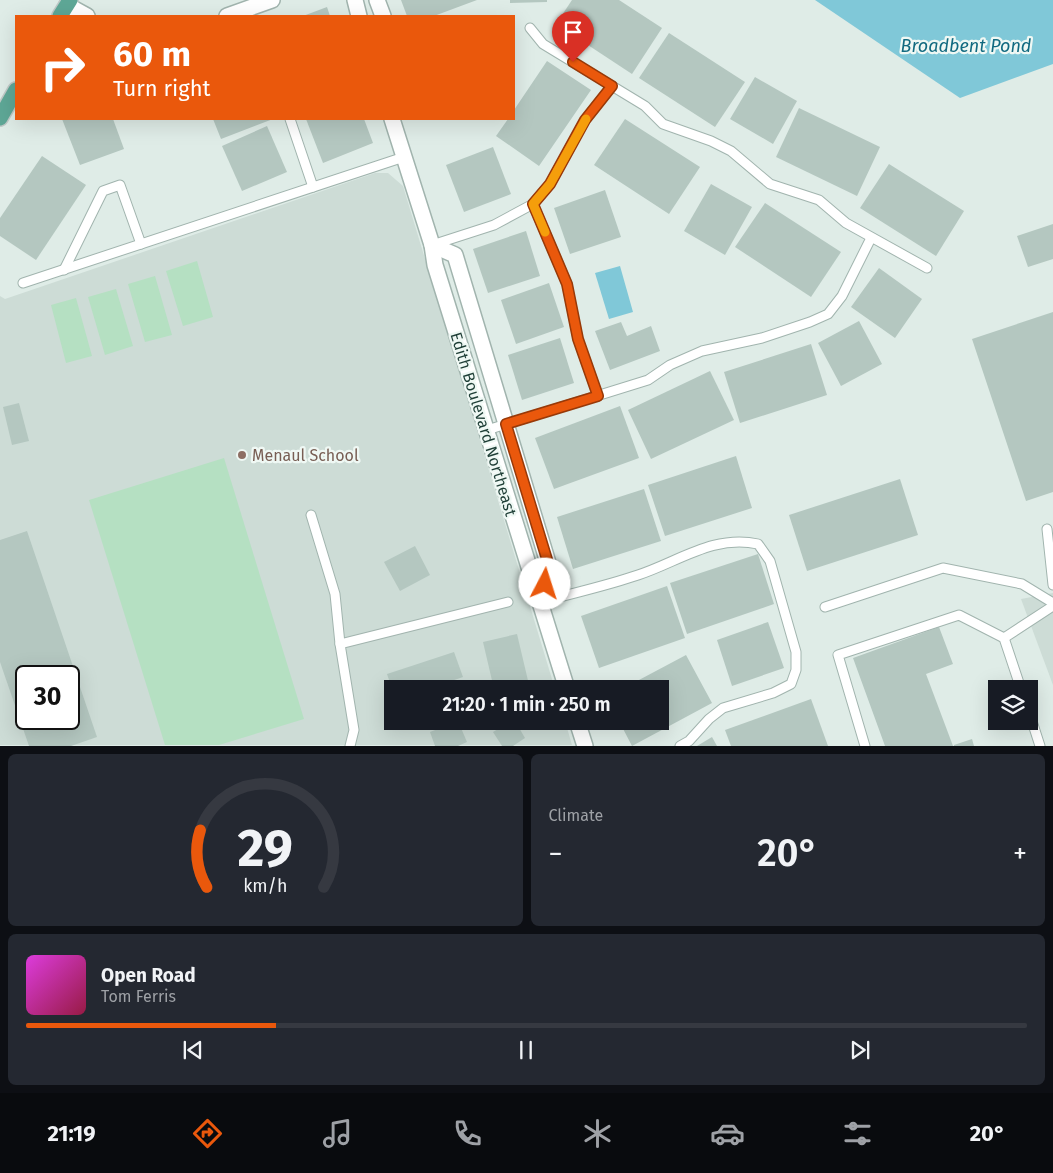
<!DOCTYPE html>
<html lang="en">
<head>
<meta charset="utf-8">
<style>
  body { margin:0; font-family:"Fira Sans",sans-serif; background:#242831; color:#f1f3f6; height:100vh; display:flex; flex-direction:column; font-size:19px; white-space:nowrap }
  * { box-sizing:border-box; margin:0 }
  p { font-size:16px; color:#9ea1a6 }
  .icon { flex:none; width:28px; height:28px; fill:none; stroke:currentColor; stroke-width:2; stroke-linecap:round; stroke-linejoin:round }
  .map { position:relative; height:746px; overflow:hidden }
  .sheet { display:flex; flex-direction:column; gap:8px; padding:8px; background:#0d0f14; flex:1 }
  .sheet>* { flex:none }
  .hud { position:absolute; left:15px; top:15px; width:500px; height:105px; border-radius:0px; box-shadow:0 5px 20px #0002; background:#ea580c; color:#fff; overflow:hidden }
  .tools { position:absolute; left:988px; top:680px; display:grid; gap:10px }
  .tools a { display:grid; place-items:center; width:50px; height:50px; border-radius:0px; background:#171b24; box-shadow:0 5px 20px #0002; font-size:25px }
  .speed { position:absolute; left:15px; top:665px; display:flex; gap:10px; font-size:25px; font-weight:700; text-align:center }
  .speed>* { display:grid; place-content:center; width:65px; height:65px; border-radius:50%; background:#171b24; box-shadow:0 5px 20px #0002; line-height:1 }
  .speed .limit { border:2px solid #111; border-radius:8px; background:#fff; color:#111 }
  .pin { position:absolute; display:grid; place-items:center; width:42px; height:42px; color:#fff; margin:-51px -21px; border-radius:50% 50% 50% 0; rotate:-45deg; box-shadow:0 0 5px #0007 }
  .pin .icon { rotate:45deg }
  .me { position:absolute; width:55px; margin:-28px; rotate:5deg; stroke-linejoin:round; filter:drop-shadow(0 0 4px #0008) }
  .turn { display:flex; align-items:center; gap:18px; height:105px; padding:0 15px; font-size:22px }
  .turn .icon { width:65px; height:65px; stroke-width:2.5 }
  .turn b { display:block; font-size:35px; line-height:42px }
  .big { font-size:38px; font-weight:600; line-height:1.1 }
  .sheet .tile { flex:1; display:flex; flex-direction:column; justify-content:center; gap:8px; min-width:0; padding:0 18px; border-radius:8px; background:#242831 }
  .sheet .dial { align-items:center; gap:0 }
  .dial svg { height:130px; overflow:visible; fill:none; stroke:#363941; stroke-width:7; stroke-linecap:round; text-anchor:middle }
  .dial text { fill:#f1f3f6; stroke:none }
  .song { display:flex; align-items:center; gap:15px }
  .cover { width:60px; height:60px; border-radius:8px; background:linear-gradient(135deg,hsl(300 70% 55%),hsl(340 70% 35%)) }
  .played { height:5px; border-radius:2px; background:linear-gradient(90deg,#ea580c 25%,#363941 25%) }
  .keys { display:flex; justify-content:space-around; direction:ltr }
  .heat { display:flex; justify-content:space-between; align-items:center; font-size:28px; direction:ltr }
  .sheet .tiles { flex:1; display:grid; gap:8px; grid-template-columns:1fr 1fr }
  .tile:last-child { grid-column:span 2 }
  .trip { position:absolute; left:384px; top:680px; width:285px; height:50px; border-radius:0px; background:#171b24; box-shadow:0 5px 20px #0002; font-weight:600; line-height:50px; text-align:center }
  .dock { display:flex; height:80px; justify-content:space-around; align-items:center; background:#090b0e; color:#9ea1a6 }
  .dock .icon { width:35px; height:35px }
  .dock .active { color:#ea580c }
  .dock b { font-size:22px; color:#f1f3f6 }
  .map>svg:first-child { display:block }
  .built { fill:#cddcd6; fill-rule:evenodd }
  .green { fill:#b5e0c2 }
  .water { fill:#80c8d8 }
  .building { fill:#b4c7c0; fill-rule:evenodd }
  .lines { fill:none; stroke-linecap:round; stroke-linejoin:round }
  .service-casing { stroke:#a1b4ae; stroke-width:11 }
  .minor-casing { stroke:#a1b4ae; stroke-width:18 }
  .primary-casing { stroke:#c0c9c7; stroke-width:18 }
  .service { stroke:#fff; stroke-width:9 }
  .minor { stroke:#fff; stroke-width:15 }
  .primary { stroke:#5ea796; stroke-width:15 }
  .route-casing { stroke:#983908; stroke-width:12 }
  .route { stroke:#ea580c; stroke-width:9 }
  .slow { stroke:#f59e0b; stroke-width:9 }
  .education-dot { fill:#8d6e63; stroke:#eff8f4; stroke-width:2 }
  .labels { text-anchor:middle; stroke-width:4.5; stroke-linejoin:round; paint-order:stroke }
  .street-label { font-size:16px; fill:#1e3e36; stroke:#eff8f4 }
  .education-label { font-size:16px; fill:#785e54; stroke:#eff8f4; text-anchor:start }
  .water-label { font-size:18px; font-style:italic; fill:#116a80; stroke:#eff8f4 }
</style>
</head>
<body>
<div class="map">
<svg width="1053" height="746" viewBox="0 0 1053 746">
  <rect width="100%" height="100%" fill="#dfece7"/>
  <!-- built -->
  <g class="built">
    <path d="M375 173H388L403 186 555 689H392V721H565L572 745H0V296L5 299ZM26 676H69V719H26Z"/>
    <path d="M1053 593V685L1021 599Z"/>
  </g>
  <!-- green -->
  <g class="green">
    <path d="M197 261 213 317 183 326 166 271Z"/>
    <path d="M155 276 172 335 145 342 128 284Z"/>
    <path d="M116 289 133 346 105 355 88 297Z"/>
    <path d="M76 298 92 356 66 363 51 305Z"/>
    <path d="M224 458 304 719 219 745H165L89 500Z"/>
  </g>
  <!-- water -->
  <g class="water">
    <path d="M815 0H1053V64L960 98Z"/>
    <path d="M620 266 633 312 609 319 595 273Z"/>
  </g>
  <!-- building -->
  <g class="building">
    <path d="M401 0H477L434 16H407Z"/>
    <path d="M510 0H547V2L510 3Z"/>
    <path d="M572 0H619L662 28 632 74 556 24Z"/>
    <path d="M327 7 330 16H303Z"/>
    <path d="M669 33 745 82 715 127 639 78Z"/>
    <path d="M547 61 591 90 539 166 496 136 508 119H514V110Z"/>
    <path d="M755 77 797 101 773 144 730 119Z"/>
    <path d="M799 108 880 147 857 196 776 157Z"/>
    <path d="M62 119H113L124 149 80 165Z"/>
    <path d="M213 119H273L221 139Z"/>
    <path d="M306 119H364L373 143 323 163Z"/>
    <path d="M625 119 700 167 669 214 594 165Z"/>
    <path d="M267 126 287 172 242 191 222 146Z"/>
    <path d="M493 147 511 194 464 212 446 165Z"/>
    <path d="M42 156 86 185 36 260 0 236V218Z"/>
    <path d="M889 164 964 211 936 256 860 208Z"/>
    <path d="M711 184 752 207 725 255 684 231Z"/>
    <path d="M605 190 621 237 570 254 554 208Z"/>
    <path d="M765 203 841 252 811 297 735 247Z"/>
    <path d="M1053 224V259L1028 267 1017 236Z"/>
    <path d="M526 231 540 276 488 293 473 249Z"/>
    <path d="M879 268 922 299 895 338 851 307Z"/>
    <path d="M549 283 564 327 516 344 501 300Z"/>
    <path d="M1053 312V492L1026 501 972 339Z"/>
    <path d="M859 321 882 364 841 386 818 343Z"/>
    <path d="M621 322 627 336 651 326 660 351 610 370 595 331Z"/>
    <path d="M560 338 574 383 522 400 508 355Z"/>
    <path d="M811 344 827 395 740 423 724 372Z"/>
    <path d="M710 371 734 420 651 459 628 410Z"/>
    <path d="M19 403 29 441 12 445 3 407Z"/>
    <path d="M620 406 639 458 554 489 535 438Z"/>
    <path d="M736 456 752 508 665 536 648 485Z"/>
    <path d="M900 479 918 535 807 571 789 515Z"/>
    <path d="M644 489 661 541 573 569 557 517Z"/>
    <path d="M27 531 97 737 71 746H29L0 662V540ZM26 676H69V719H26Z"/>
    <path d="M415 546 430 575 400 591 384 562Z"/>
    <path d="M758 554 774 604 687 634 670 583Z"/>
    <path d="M667 586 685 638 599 668 581 616Z"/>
    <path d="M768 622 784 668 732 686 717 640Z"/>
    <path d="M939 627 953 664 926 674 953 746H885L853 658Z"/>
    <path d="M517 634 530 689H494L483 642Z"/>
    <path d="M454 652 463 677 428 689H392L387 674Z"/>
    <path d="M686 655 712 703 632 746 619 721H660V689H622Z"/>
    <path d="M811 699 828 746H731L725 730Z"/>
    <path d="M458 721 467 742 458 746H435L430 732Z"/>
    <path d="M511 721H515L525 738 513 746H502L493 732Z"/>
    <path d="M712 737 717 746H697Z"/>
    <path d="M972 739 974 746H954V745Z"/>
  </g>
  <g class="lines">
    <!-- service casing -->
    <g class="service-casing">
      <g id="service">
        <path d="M530 28 543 44 645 106 663 124 711 141 731 151 770 184 819 200 846 223 927 268"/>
        <path d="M290 119 313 187"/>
        <path d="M533 204 567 284 578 339 598 396"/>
        <path d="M432 245 494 225 533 204 550 184 585 120 612 86"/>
        <path d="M64 270 103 191 120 185 141 244"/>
        <path d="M23 283 404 157"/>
        <path d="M487 430 648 380 670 365 702 351 762 338 810 322 828 314 842 296 871 238"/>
        <path d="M311 515 335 594 340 644"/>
        <path d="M1047 529 1053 585"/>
        <path d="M541 602C573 593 606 586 638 575 678 562 714 534 758 544L770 561 796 652V670L791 684 773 693 723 708 709 719 689 741 680 746"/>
        <path d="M825 607 943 568 1022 584 1053 603"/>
        <path d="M1004 638 1053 606"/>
        <path d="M1029 712 1040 746"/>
        <path d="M350 746 354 730 340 644 508 602"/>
        <path d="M865 746 838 655 959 615 1004 638 1021 689"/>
      </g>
    </g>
    <!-- minor casing -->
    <g class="minor-casing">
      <g id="minor">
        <path d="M355 0 359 16"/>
        <path d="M377 0 383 16"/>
        <path d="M67 5 87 16"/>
        <path d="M227 16 272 0"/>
        <path d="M392 119 432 245 435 265 567 689"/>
        <path d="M432 245 455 255 549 566 541 602"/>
        <path d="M577 721 585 746"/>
      </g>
    </g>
    <!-- primary casing -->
    <g class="primary-casing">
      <g id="primary">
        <path d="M60 16 70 0"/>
        <path d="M0 118 16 90"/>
      </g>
    </g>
    <!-- service -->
    <use href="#service" class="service"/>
    <!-- minor -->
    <use href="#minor" class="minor"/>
    <!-- primary -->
    <use href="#primary" class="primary"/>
  </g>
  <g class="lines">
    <!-- route casing -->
    <g class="route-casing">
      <path id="route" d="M545 584 549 566 506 424 598 396 578 339 567 284 533 204 550 184 585 120 612 86 573 62"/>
    </g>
    <!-- route -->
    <use href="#route" class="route"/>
    <!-- slow -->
    <path class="slow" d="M545 232 533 204 550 184 586 119"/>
  </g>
  <!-- markers -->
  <circle class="education-dot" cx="242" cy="455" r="5"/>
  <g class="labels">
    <!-- street labels -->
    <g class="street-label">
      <text transform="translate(484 424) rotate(73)" y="6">Edith Boulevard Northeast</text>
    </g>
    <!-- education labels -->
    <g class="education-label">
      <text x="252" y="461">Menaul School</text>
    </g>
    <!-- water labels -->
    <g class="water-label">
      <text x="966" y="52">Broadbent Pond</text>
    </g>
  </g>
</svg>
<div class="tools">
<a><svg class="icon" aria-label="layers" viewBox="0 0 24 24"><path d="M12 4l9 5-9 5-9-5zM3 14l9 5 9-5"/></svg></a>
</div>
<div class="speed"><div class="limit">30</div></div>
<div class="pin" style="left:573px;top:62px;background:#d93025"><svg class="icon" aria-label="arrive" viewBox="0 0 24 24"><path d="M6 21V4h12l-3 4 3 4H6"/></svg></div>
<svg class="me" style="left:545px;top:584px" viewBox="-20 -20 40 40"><circle r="19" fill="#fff"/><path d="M0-13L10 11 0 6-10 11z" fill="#ea580c"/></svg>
<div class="trip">21:20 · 1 min · 250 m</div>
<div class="hud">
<div class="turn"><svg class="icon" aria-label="right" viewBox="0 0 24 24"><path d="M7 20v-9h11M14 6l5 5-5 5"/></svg><div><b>60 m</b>Turn right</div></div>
</div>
</div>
<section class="sheet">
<div class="tiles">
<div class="tile dial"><svg viewBox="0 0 100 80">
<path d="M14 69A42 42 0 1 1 86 69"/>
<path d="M14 69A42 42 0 0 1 10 34" stroke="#ea580c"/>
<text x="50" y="56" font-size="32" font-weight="700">29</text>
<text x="50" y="72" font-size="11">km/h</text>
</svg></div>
<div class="tile"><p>Climate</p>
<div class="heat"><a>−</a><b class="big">20°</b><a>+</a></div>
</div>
<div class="tile">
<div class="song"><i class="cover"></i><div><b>Open Road</b><p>Tom Ferris</p></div></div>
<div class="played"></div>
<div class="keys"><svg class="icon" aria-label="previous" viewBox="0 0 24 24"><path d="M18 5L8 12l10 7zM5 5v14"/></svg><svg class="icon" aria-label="pause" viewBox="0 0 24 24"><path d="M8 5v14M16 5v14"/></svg><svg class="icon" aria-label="next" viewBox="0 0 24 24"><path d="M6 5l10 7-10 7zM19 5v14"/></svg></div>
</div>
</div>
</section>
<nav class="dock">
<b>21:19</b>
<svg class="icon active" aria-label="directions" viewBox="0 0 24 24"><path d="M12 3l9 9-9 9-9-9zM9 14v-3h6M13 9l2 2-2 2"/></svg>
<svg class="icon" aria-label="music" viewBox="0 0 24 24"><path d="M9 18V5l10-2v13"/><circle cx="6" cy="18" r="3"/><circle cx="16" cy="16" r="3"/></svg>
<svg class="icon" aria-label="phone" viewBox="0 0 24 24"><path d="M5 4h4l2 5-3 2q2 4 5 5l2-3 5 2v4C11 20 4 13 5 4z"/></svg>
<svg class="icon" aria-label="climate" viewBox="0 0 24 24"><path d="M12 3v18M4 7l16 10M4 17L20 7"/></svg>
<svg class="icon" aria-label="car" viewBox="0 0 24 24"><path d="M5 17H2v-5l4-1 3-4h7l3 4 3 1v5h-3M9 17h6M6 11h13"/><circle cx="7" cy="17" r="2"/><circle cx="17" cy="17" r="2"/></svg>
<svg class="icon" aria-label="filters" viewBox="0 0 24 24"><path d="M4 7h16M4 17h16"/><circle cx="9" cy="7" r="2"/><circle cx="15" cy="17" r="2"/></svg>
<b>20°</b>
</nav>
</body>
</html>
